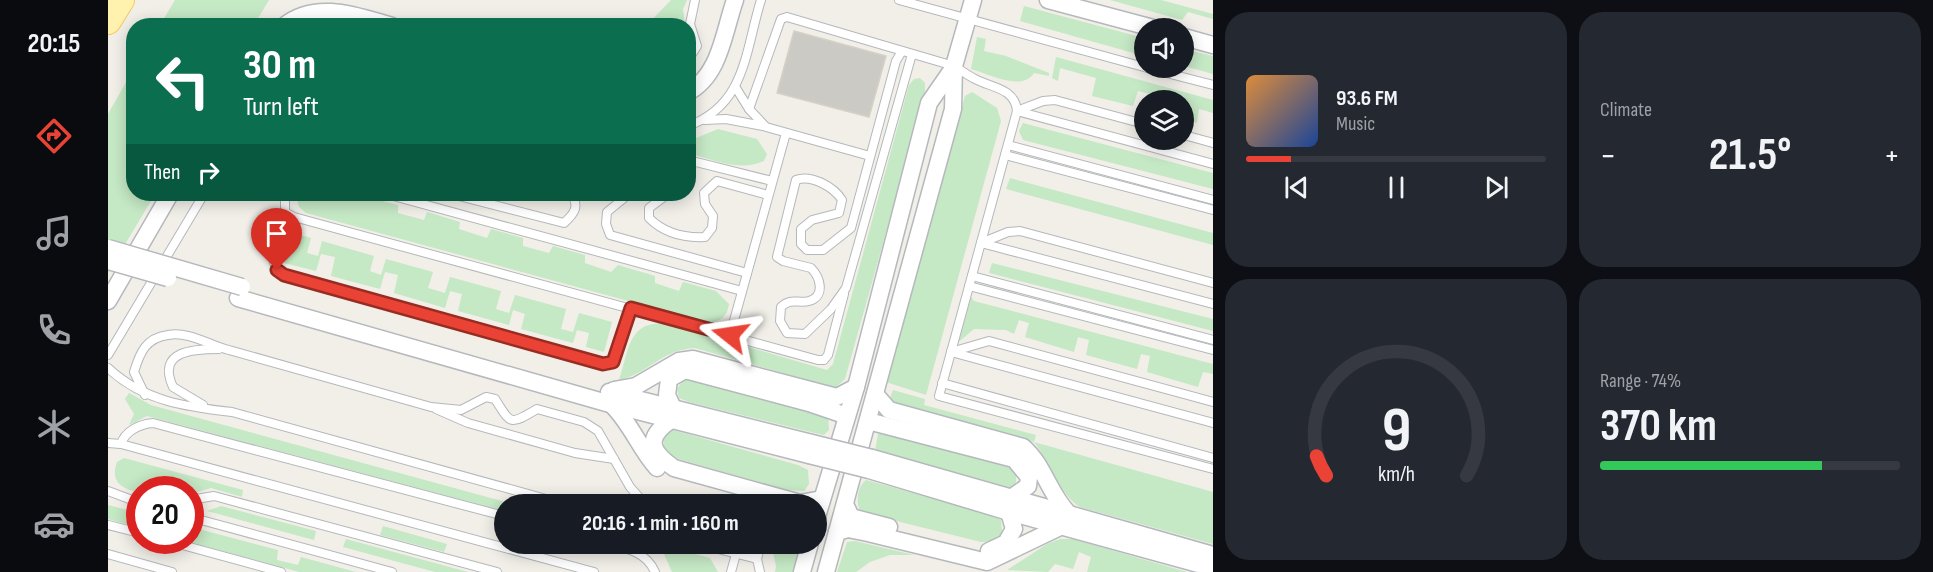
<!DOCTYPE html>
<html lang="en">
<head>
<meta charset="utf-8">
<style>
  body { margin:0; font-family:"Sofia Sans Condensed",sans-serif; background:#242831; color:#f1f3f6; height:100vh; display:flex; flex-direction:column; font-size:22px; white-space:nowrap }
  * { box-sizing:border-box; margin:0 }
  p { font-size:20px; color:#9ea1a6 }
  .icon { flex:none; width:33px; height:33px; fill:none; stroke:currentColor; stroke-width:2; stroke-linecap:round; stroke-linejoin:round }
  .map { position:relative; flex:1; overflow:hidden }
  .sheet { display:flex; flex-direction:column; gap:12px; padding:12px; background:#0d0f14; width:720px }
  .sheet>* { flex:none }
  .hud { position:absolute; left:18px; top:18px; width:570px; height:183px; border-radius:24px; box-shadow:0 3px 15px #0003; background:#0b6e4f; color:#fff; overflow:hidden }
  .tools { position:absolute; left:1026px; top:18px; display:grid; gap:12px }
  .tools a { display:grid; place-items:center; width:60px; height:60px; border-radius:50%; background:#171b24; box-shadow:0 3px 15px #0003; font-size:30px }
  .speed { position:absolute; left:18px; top:476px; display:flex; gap:12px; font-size:30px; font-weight:700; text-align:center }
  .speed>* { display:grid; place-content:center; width:78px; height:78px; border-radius:50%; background:#171b24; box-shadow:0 3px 15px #0003; line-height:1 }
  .speed .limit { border:9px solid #d22; background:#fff; color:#111 }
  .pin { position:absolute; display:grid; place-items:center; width:51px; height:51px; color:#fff; margin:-62px -26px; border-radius:50% 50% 50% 0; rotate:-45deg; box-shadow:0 0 6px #0007 }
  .pin .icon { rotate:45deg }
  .me { position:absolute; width:66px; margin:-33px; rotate:285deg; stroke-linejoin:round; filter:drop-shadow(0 0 4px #0008) }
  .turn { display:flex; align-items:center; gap:21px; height:126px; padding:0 18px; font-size:27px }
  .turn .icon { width:78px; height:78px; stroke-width:2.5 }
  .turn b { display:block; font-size:42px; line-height:51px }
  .then { display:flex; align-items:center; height:57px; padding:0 18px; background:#0003; gap:12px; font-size:22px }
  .big { font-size:45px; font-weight:700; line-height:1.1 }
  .sheet .tile { flex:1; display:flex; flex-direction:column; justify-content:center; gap:9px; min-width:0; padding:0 21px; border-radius:24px; background:#242831 }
  .sheet .dial { align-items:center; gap:0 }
  .dial svg { height:156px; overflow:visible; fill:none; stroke:#363941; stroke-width:7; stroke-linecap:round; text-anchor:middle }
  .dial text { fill:#f1f3f6; stroke:none }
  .song { display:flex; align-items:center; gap:18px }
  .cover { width:72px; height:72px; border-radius:9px; background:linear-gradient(135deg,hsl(30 70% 55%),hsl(220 70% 35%)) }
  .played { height:6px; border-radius:3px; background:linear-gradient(90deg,#ea4335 15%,#363941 15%) }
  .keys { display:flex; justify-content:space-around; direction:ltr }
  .heat { display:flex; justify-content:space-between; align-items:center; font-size:33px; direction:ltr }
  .charge { height:9px; border-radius:4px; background:linear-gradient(90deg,#34c759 74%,#363941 0) }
  .sheet .tiles { flex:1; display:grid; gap:12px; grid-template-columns:repeat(2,1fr) }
  .trip { position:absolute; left:386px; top:494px; width:333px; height:60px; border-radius:30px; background:#171b24; box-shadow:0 3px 15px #0003; font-weight:700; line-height:60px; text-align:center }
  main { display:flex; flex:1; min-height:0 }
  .tabs { display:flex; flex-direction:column; width:108px; justify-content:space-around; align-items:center; background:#090b0e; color:#9ea1a6 }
  .tabs .icon { width:42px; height:42px }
  .tabs .active { color:#ea4335 }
  .tabs b { font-size:27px; color:#f1f3f6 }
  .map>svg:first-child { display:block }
  .green { fill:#c5e8c5 }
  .building { fill:#cccac5; stroke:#d6d1c6; stroke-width:1.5 }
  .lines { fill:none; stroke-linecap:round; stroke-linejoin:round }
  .service-casing { stroke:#b5b8bc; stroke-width:10 }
  .minor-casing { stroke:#b5b8bc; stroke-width:19 }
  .primary-casing { stroke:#f2c960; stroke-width:28 }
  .service { stroke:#fff; stroke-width:8 }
  .minor { stroke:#fff; stroke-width:16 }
  .primary { stroke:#fff2af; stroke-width:26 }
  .minor-bridge-casing { stroke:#b5b8bc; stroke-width:19; stroke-linecap:butt }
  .minor-bridge { stroke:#fff; stroke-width:16 }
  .route-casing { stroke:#982c22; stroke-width:15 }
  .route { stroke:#ea4335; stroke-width:10 }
</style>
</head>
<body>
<main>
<nav class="tabs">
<b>20:15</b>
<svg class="icon active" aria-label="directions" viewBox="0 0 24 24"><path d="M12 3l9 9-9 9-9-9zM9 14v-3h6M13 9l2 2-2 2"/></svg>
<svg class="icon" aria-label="music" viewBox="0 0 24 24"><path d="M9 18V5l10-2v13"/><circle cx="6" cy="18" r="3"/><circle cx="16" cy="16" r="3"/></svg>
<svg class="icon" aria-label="phone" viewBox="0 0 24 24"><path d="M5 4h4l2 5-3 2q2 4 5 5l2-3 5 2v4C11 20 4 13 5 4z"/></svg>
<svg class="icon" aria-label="climate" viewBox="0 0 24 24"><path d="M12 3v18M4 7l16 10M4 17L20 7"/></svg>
<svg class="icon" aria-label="car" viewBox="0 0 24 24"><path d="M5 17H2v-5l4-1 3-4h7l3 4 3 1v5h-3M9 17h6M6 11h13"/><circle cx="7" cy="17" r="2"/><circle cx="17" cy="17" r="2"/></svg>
</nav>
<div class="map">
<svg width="1105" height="572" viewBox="0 0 1105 572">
  <rect width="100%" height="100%" fill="#f1efe8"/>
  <!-- green -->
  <g class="green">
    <path d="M67 0H161L146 25H52Z"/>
    <path d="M563 0H579L575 9 577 25H539Z"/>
    <path d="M1002 0H1053L1105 14V19L1080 12 1074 20Z"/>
    <path d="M916 6 1036 38V56L912 21Z"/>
    <path d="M869 37 878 39 876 51 898 56 941 73V76L926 73C914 92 881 74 863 69Z"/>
    <path d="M1076 49 1105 56V74L1076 66Z"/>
    <path d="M948 57 1105 100V113L1091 109 1089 123 1076 119V100H1048L1049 96 1030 91 1025 106 984 96 988 78 952 68 950 81 944 78Z"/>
    <path d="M25 70 26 194H47L0 273V114Z"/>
    <path d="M812 78 817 83V93L737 379 727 388 587 348C552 350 542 373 511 380 522 347 520 319 562 324L719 370 725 364 801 85 806 79Z"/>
    <path d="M864 92 889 108 893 121 818 395 778 382 857 96Z"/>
    <path d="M915 123 1105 173V189L915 140 911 131Z"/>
    <path d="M610 129 649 139 659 154 656 161C631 172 605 160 581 153V141Z"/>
    <path d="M902 178 1105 233V245L898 189Z"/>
    <path d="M188 194H220L241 199 248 194 290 205V213L316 220 319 212 352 222 351 229 379 238 383 229 415 238V246L441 253 445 246 477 255V263L503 272 510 265 547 276V283L571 291 575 282 608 291 621 304C619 317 613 321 601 323L198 213 191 207Z"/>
    <path d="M185 233 203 238 199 253 210 256 214 241 266 256 262 271 273 275 278 259 325 272 320 288 337 293 342 277 393 291 388 309 401 313 407 295 458 309 453 329 465 332 471 313 504 322 496 352 478 347 481 333 469 330 465 343 413 329 417 314 405 310 401 325 350 311 354 294 342 291 337 308 286 293 290 275 277 272 272 289 223 276 227 257 213 254 208 271 176 263Z"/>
    <path d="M884 263 1105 319V331L881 273Z"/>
    <path d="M863 297 866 301 1105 364V374L1095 372 1090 387 1039 372 1042 356 1033 354 1029 369 978 355 981 340 970 337 966 352 917 337 921 323 911 320 906 334 898 330 866 329 847 345Z"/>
    <path d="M584 378 720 416 721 430 716 435 707 433 581 402 571 398 569 389 575 380Z"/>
    <path d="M785 390 817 399 816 405 928 435 926 442 1105 492V544L972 507C950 493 942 462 926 442L786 402 782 398Z"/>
    <path d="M21 393 43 405 405 504H396V511L39 416 21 425 26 414 17 399Z"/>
    <path d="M565 430 690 465 700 470 701 484 696 491 678 490 564 457 556 447V437Z"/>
    <path d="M779 432 892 461 908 471V487L902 489 767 451 770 434Z"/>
    <path d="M16 458 135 490 134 497 103 488 83 494 82 489H32L31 493C13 488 2 482 9 462Z"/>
    <path d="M758 480 884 515 893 520 894 533 890 541 873 542 752 512C748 501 749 487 758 480Z"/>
    <path d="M0 505 31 513V528L0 519Z"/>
    <path d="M113 506 208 531 206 540 99 511Z"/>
    <path d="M275 526 339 544 336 552 272 535Z"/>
    <path d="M83 527 170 550 169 560 190 565 193 557 248 572H191L75 540H82Z"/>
    <path d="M238 539 360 572H327L235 547Z"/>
    <path d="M952 539H965L1079 572H979L983 557 971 552 965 569 947 564 940 572 899 570 939 544Z"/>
    <path d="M747 541 806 555H782L762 562 748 572H729L739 542Z"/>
    <path d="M516 543H548L602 558 610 572H564L556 554Z"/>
    <path d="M663 543H693L685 572H667L668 566Z"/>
  </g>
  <!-- building -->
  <path class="building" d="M686 31 778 56 761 117 669 93Z"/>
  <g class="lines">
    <!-- service casing -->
    <g class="service-casing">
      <g id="service">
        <path d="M791 0 1036 67"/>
        <path d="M794 51 788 61 743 228 715 250H699L693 244V229L704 220 731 213 734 200C726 187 703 174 688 180L669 257 675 261 703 268C712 277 718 296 701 301 690 304 683 297 673 307L672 321 679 333 697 334 723 309 738 288 804 54"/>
        <path d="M580 60 589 46 582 24 587 0"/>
        <path d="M1039 68 1105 85"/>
        <path d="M628 88 641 109"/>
        <path d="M909 111 1105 164"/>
        <path d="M909 111 935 101 947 100 1036 124"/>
        <path d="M597 120 618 119 655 126"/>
        <path d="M580 126C638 105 637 51 653 0"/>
        <path d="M1076 135 1105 143"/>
        <path d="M900 145 1105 200"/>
        <path d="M897 155 1105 210"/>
        <path d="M762 156 658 127 641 109 673 19 679 17 846 66C853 70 859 75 867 79 884 88 907 88 909 111L831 396 1105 469"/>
        <path d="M580 160 664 181"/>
        <path d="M177 194V212L186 217 710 360H716L720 355 736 294"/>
        <path d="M278 194 634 291"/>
        <path d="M343 194 456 223C467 213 471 207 464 194"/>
        <path d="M521 194 499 212 498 224 502 235 639 273"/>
        <path d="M560 194 541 208V218C556 233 577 238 597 237L604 228 605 216 597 204 596 193 609 181 660 195"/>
        <path d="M177 212C171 231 154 262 176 275L495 365 505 362 523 308"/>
        <path d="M873 243 900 232 912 231 1105 283"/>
        <path d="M873 243 1105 304"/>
        <path d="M864 276 1105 340"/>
        <path d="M861 286 1105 350"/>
        <path d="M622 335 678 133"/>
        <path d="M843 352 881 341 1105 402"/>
        <path d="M843 352 1105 423"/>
        <path d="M0 355 96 194"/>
        <path d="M0 368C35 401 78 407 124 412L456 504"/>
        <path d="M834 383 1105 458"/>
        <path d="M37 395 26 372C32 352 38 338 60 335 81 331 101 345 121 350 188 369 256 388 323 407L353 410 378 397 387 399C403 424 401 426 429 409L476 422 490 431 522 487 537 504"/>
        <path d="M95 405 65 387C48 350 87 349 111 349"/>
        <path d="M328 409 360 423 467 453 506 459"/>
        <path d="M0 443 13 444 486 572"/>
        <path d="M13 444C17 431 32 424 45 423L396 516"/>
        <path d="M0 491 32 503"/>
        <path d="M82 500 106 496 389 572"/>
        <path d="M542 504C551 497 560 498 569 504"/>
        <path d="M82 517 284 572"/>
        <path d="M0 525 32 533"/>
        <path d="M56 540 173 572"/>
        <path d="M497 543C517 548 538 551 547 572"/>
        <path d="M587 543 649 559 653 543"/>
        <path d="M0 554 64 572"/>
        <path d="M649 559 652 572"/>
        <path d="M623 572 628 554"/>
      </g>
    </g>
    <!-- minor casing -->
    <g class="minor-casing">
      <g id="minor">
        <path d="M940 0 1045 28"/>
        <path d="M176 26C208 0 249 16 284 26"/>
        <path d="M1076 37 1105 45"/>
        <path d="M580 92C612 76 616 31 627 0"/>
        <path d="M130 298 502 404 701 455"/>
        <path d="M0 301 62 194"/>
        <path d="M506 390 528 386 571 361 585 359 729 397 748 387"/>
        <path d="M501 392 704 443"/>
        <path d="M767 394 781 410 915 447C936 465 940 492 960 513"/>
        <path d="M503 404C523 423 531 448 549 468"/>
        <path d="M565 408 559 395 561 379 577 370 701 403 739 416"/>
        <path d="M563 420C537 438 542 451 566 468L692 503 714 499"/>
        <path d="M760 421 906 459 921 477 920 486 903 498"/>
        <path d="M764 458 1105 555"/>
        <path d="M761 470 901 512 1105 568"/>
        <path d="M737 504 743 517 781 527"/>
        <path d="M708 520 748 387 821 103 846 67"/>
        <path d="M729 532 740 529 760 533 879 562 954 526"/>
        <path d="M881 551 898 543 906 529 901 512"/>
        <path d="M694 572 702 543"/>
        <path d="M718 572 845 109 846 66 865 0"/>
      </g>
    </g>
    <!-- primary casing -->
    <g class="primary-casing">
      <path id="primary" d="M0 21 13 0"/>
    </g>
    <!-- service -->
    <use href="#service" class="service"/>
    <!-- minor -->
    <use href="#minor" class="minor"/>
    <!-- primary -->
    <use href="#primary" class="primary"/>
    <!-- minor-bridge casing -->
    <g class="minor-bridge-casing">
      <g id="minor-bridge">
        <path d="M0 248 134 287"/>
        <path d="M0 261 60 278"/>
        <path d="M704 443 764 458"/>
        <path d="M701 455 761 470"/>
      </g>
    </g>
    <!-- minor-bridge -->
    <use href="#minor-bridge" class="minor-bridge"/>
  </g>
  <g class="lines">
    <!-- route casing -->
    <g class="route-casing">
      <path id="route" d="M169 270 176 275 495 364 505 362 523 308 622 335"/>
    </g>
    <!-- route -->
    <use href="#route" class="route"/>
  </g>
</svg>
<div class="tools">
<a><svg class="icon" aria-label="sound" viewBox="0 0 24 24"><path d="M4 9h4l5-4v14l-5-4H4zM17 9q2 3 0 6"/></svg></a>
<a><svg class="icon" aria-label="layers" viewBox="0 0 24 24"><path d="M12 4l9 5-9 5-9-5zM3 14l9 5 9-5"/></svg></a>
</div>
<div class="speed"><div class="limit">20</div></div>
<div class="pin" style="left:169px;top:270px;background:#d93025"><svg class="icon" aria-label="arrive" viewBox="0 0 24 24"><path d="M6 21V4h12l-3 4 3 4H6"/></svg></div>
<svg class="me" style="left:622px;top:335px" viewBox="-20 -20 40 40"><path d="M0-17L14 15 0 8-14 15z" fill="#ea4335" stroke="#fff" stroke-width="4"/></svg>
<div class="trip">20:16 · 1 min · 160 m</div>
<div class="hud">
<div class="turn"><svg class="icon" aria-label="left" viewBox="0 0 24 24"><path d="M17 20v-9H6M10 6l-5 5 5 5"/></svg><div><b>30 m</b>Turn left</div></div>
<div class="then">Then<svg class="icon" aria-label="right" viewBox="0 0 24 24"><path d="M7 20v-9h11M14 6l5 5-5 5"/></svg></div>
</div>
</div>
<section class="sheet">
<div class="tiles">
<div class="tile">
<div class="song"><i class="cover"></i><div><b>93.6 FM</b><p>Music</p></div></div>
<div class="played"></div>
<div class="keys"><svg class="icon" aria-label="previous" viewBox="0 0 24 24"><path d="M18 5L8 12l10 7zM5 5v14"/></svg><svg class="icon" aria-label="pause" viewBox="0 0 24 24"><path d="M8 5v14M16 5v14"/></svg><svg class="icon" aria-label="next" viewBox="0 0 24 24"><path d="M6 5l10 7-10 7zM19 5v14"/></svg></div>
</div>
<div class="tile"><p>Climate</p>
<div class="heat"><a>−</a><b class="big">21.5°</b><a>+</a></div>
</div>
<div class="tile dial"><svg viewBox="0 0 100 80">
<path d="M14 69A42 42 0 1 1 86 69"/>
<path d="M14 69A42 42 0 0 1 9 59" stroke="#ea4335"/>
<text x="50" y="56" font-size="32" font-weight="700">9</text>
<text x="50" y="72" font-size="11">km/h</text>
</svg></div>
<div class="tile"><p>Range · 74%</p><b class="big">370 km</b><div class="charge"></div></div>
</div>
</section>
</main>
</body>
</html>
